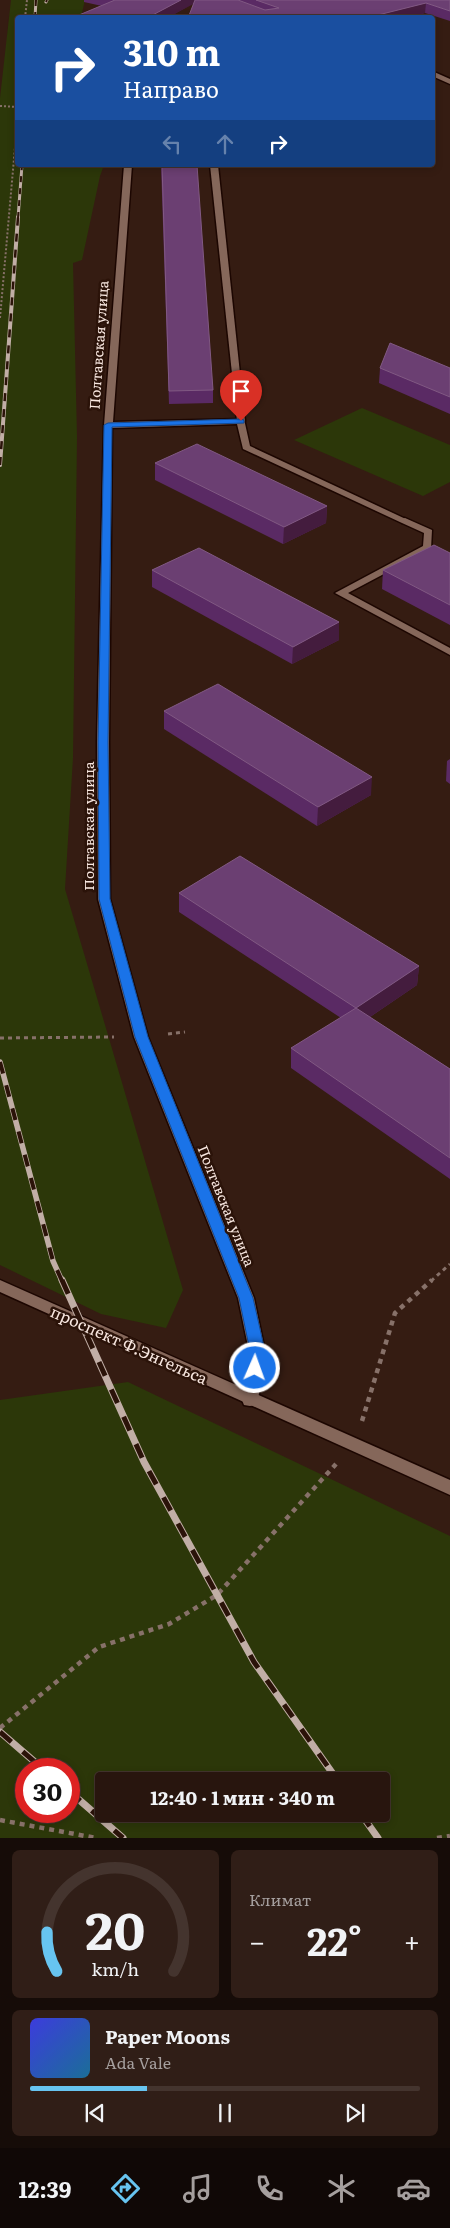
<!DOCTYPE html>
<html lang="ru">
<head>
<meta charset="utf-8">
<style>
  body { margin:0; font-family:Literata,serif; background:#301e17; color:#f1f3f6; height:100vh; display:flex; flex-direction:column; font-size:19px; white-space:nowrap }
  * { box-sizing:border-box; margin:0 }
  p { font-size:16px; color:#a59f9e }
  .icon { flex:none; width:28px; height:28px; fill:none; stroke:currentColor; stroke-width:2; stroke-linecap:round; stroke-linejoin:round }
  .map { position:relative; height:1838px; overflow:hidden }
  .side { display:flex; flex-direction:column; gap:12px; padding:12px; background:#160c08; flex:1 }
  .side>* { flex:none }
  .top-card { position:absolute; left:15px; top:15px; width:420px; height:152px; border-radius:5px; box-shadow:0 2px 8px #0003,0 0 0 1px #44342e; background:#1a4fa0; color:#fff; overflow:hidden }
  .speed { position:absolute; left:15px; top:1758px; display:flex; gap:10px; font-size:25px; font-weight:700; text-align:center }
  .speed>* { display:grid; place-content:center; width:65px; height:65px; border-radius:50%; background:#28150e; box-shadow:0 2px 8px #0003,0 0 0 1px #44342e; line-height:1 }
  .speed .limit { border:8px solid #d22; background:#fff; color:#111 }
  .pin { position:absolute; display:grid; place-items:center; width:42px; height:42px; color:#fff; margin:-51px -21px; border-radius:50% 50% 50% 0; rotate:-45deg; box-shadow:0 0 5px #0007 }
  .pin .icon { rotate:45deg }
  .me { position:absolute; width:55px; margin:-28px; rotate:2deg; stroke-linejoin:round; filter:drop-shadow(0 0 4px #0008) }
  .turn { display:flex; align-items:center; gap:18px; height:105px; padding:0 25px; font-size:22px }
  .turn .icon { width:65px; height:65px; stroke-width:2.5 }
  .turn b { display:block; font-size:35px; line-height:42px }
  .lanes { display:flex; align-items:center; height:48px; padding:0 25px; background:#0003; justify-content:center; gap:25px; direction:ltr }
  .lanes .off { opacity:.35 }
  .big { font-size:38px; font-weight:700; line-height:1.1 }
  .side .tile { flex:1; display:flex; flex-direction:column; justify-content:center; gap:8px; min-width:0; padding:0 18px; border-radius:8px; background:#301e17 }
  .side .dial { align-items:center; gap:0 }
  .dial svg { height:130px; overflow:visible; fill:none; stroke:#44342e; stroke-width:7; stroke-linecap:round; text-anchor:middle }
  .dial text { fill:#f1f3f6; stroke:none }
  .song { display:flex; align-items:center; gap:15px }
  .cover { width:60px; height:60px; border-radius:8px; background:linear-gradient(135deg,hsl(240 70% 55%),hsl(200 70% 35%)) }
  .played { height:5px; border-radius:2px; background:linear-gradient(90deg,#67c4f0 30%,#44342e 30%) }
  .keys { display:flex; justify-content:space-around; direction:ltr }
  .heat { display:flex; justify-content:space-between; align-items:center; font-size:28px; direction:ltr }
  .side .tiles { flex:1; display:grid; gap:12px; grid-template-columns:1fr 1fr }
  .tile:last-child { grid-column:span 2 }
  .trip { position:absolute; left:95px; top:1772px; width:295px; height:50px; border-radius:5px; background:#28150e; box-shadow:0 2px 8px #0003,0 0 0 1px #44342e; font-weight:700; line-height:50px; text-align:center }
  .dock { display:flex; height:80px; justify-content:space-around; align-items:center; background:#100806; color:#a59f9e }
  .dock .icon { width:35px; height:35px }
  .dock .current { color:#67c4f0 }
  .dock b { font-size:22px; color:#f1f3f6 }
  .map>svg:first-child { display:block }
  .green { fill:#2c3709; fill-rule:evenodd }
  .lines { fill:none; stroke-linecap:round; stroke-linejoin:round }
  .service-casing { stroke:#1c0601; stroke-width:3 }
  .minor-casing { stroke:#1c0601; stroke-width:3 }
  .tertiary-casing { stroke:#1c0601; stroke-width:3 }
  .path-far2 { stroke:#877169; stroke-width:2; stroke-dasharray:2 2; stroke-linecap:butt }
  .path-far1 { stroke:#877169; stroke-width:3; stroke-dasharray:4 4; stroke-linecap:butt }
  .path { stroke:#877169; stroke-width:4.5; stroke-dasharray:5 5; stroke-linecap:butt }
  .service { fill:#85675a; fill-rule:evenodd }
  .minor { fill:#85675a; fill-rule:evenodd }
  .tertiary { fill:#85675a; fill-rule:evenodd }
  .rail-far3-casing { stroke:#c1aea6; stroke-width:3 }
  .rail-far2-casing { stroke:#c1aea6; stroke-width:4 }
  .rail-far1-casing { stroke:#c1aea6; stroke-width:5.5 }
  .rail-casing { stroke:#c1aea6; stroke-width:7 }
  .rail-far3 { stroke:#2b1309; stroke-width:2; stroke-dasharray:6; stroke-linecap:butt }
  .rail-far2 { stroke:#2b1309; stroke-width:2.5; stroke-dasharray:8; stroke-linecap:butt }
  .rail-far1 { stroke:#2b1309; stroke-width:4; stroke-dasharray:12; stroke-linecap:butt }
  .rail { stroke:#2b1309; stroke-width:5; stroke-dasharray:15; stroke-linecap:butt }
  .wall { fill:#5a2a64 }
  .shaded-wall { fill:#441c3e }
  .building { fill:#6b3f72; stroke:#815983 }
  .route { fill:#1a73e8; stroke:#114b97 }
  .labels { text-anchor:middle; stroke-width:5; stroke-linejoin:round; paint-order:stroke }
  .street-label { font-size:14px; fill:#f8e7e0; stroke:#2b1309 }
  .near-street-label { font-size:16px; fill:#f8e7e0; stroke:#2b1309 }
</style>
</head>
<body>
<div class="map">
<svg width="450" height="1838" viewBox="0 0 450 1838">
  <rect width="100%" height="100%" fill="#351c12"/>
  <!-- green -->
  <g class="green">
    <path d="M11 0H85L81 17 18 18V165H104L100 176 82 260 73 263 77 437 73 758 65 889 183 1290 166 1328 101 1314 0 1265V98Z"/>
    <path d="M362 408 450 445V482L423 496 294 440Z"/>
    <path d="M128 1382 450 1536V1838H0V1400ZM26 1769H69V1811H26ZM104 1781H381V1814H104Z"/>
  </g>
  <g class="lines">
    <!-- service casing -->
    <g class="service-casing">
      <g id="service">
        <path d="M210 165H218L245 421 241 424 237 421Z"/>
        <path d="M405 518 432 530 431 549 348 593 450 648V655L335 593 423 546 424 533 402 523V519Z"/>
      </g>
    </g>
    <!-- minor casing -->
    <g class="minor-casing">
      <g id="minor">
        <path d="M432 71 450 79V84L432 76Z"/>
        <path d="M124 165H132L113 422 244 419 250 446 410 521 408 523H402L243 449 237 424 112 428 109 742 110 899 148 1037 254 1298 265 1351 258 1400 256 1405 250 1406 244 1405 242 1400 249 1351 238 1298 134 1037 98 899 97 742 104 425Z"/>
      </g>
    </g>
    <!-- tertiary casing -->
    <g class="tertiary-casing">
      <path id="tertiary" d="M0 1280 450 1480V1495L0 1292Z"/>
    </g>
    <!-- path-far2 -->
    <g class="path-far2">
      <path d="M25 18 27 0"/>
      <path d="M0 106 18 107"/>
      <path d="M0 318 18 113"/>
    </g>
    <!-- path-far1 -->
    <g class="path-far1">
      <path d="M168 1034 185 1032"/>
      <path d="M0 1038 114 1037"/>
      <path d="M431 1281 450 1264"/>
    </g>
    <!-- path -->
    <g class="path">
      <path d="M362 1421 395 1313 432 1280"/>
      <path d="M0 1728 99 1647 169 1624 217 1595 336 1464"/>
      <path d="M0 1820 96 1838"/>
      <path d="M437 1838 450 1836"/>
    </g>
    <!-- service -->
    <use href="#service" class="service"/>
    <!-- minor -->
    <use href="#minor" class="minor"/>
    <!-- tertiary -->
    <use href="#tertiary" class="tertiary"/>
    <!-- rail-far3 casing -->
    <g class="rail-far3-casing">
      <g id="rail-far3">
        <path d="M46 2 47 0"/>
        <path d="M35 18 36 0"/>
        <path d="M18 218 22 165"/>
      </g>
    </g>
    <!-- rail-far2 casing -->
    <g class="rail-far2-casing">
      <path id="rail-far2" d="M0 465 18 217"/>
    </g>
    <!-- rail-far1 casing -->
    <g class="rail-far1-casing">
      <path id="rail-far1" d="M0 1062 53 1261 62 1281"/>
    </g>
    <!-- rail casing -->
    <g class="rail-casing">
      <g id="rail">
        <path d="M62 1280 144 1462 254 1662 338 1781"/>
        <path d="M0 1732 43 1769"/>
        <path d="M69 1791 123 1838"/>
        <path d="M361 1814 378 1838"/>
      </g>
    </g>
    <!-- rail-far3 -->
    <use href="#rail-far3" class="rail-far3"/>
    <!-- rail-far2 -->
    <use href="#rail-far2" class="rail-far2"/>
    <!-- rail-far1 -->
    <use href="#rail-far1" class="rail-far1"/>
    <!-- rail -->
    <use href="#rail" class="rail"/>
  </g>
  <!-- wall -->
  <g class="wall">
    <path d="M84 0H450V21L425 13 406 18H188L194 3 167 18H79V15L102 6 84 2Z"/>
    <path d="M161 165 213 390V403L169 404Z"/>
    <path d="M380 368H450V414L379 383Z"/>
    <path d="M155 463 327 506 326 523 283 544 155 480Z"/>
    <path d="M450 553V625L382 589 383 570Z"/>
    <path d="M152 570 339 622V640L292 664 152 587Z"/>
    <path d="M164 711 371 795 317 826 164 729Z"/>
    <path d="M450 759V784L446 781 447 761Z"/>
    <path d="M179 893 419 966 417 985 370 1017 450 1069V1179L291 1068V1048L341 1018 179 912Z"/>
  </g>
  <!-- shaded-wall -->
  <g class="shaded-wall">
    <path d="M181 0H199V1L167 18H147Z"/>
    <path d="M426 3 425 13 406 18H366Z"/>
    <path d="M327 506 326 523 283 544 284 527Z"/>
    <path d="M339 622V640L292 664 293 647Z"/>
    <path d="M372 777 371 795 317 826 318 807Z"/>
    <path d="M419 966 417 985 355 1027 356 1008Z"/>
  </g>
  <!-- building -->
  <g class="building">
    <path d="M115 0H181L147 18H91L79 15Z"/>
    <path d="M195 0H238L265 10 279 8 256 0H450V11L426 3 366 18H345L337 15 339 18H188Z"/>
    <path d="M162 165H197L213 390 169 391Z"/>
    <path d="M390 343 450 368V397L380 368Z"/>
    <path d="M197 444 327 506 284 527 155 463Z"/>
    <path d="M434 545 450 553V605L383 570Z"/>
    <path d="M199 548 339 622 293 647 152 570Z"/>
    <path d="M218 684 372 777 318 807 164 711Z"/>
    <path d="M240 856 419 966 356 1008 179 893Z"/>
    <path d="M356 1008 450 1069V1158L291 1048Z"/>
  </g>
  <!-- route -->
  <path class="route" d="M241 419 244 420V423L112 427 108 742 110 899 148 1037 253 1298 265 1351 260 1372H250L248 1368 250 1351 239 1298 135 1037 99 899 98 742 104 425 108 423Z"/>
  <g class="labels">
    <!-- street labels -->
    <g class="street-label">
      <text transform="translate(99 345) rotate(-86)" y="5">Полтавская улица</text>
      <text transform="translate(89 826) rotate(-90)" y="5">Полтавская улица</text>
      <text transform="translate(226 1206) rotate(68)" y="5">Полтавская улица</text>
    </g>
    <!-- near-street labels -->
    <g class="near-street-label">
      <text transform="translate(129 1345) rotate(24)" y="6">проспект Ф.Энгельса</text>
    </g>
  </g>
</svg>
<div class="speed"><div class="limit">30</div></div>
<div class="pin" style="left:241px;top:421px;background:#d93025"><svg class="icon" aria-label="arrive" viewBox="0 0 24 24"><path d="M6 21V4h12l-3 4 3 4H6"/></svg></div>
<svg class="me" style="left:255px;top:1368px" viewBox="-20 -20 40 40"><circle r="17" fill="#1a73e8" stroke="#fff" stroke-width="3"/><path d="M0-11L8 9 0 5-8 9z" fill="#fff"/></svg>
<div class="trip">12:40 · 1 мин · 340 m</div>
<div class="top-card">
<div class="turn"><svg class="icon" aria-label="right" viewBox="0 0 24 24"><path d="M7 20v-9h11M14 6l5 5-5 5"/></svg><div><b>310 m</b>Направо</div></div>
<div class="lanes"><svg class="icon off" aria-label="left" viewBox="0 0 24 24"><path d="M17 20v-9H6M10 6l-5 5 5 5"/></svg><svg class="icon off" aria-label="ahead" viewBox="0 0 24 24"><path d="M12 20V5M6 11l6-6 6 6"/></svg><svg class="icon" aria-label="right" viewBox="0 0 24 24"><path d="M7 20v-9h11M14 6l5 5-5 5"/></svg></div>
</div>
</div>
<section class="side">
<div class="tiles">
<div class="tile dial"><svg viewBox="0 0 100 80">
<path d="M14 69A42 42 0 1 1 86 69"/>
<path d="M14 69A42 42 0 0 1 8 45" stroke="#67c4f0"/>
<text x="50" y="56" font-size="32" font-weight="700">20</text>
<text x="50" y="72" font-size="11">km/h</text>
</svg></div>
<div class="tile"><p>Климат</p>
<div class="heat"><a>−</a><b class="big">22°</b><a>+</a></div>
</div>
<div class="tile">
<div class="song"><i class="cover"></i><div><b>Paper Moons</b><p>Ada Vale</p></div></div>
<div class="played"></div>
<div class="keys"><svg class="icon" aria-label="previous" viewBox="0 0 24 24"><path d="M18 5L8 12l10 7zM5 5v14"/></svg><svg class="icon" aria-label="pause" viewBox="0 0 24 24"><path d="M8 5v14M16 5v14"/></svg><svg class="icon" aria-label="next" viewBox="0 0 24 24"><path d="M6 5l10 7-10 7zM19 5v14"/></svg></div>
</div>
</div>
</section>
<nav class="dock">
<b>12:39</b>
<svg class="icon current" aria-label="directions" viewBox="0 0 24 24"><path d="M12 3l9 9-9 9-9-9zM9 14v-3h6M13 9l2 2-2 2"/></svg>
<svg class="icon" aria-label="music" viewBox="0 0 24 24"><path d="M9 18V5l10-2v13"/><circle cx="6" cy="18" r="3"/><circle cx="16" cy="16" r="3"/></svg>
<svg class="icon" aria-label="phone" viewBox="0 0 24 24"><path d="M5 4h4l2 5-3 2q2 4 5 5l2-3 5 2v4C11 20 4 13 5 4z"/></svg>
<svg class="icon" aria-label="climate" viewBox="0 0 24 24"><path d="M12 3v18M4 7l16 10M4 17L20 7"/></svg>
<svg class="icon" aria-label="car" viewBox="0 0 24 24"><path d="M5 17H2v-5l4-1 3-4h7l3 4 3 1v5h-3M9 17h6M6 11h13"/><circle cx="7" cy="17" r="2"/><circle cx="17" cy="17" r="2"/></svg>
</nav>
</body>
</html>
